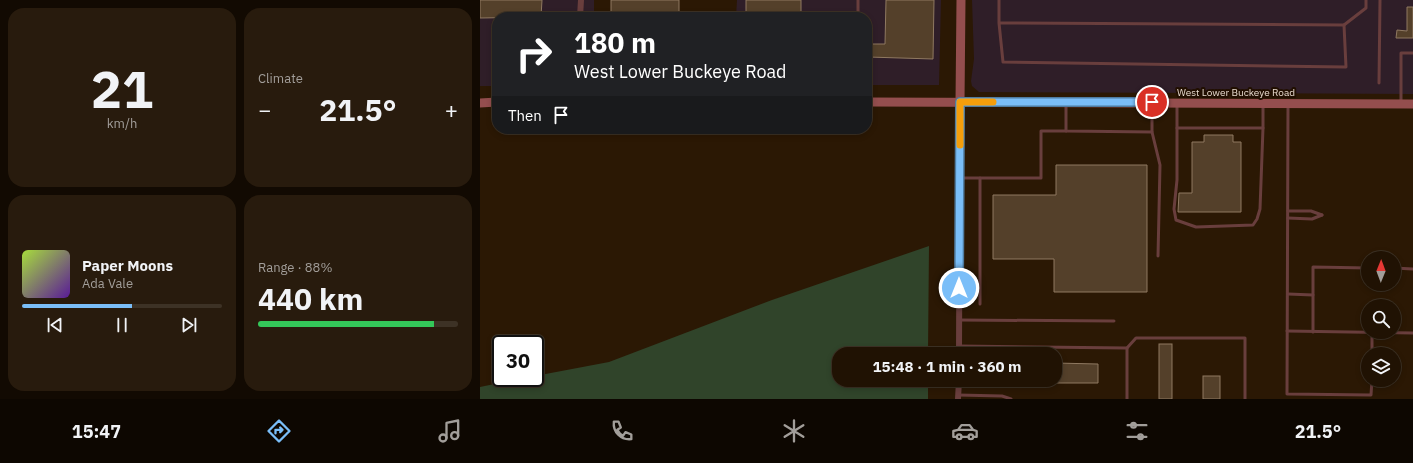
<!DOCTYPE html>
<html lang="en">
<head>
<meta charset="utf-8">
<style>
  body { margin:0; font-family:"IBM Plex Sans",sans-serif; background:#281b0d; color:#f1f3f6; height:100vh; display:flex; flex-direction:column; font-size:15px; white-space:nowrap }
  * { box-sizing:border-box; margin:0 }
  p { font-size:13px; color:#a29e9a }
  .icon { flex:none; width:22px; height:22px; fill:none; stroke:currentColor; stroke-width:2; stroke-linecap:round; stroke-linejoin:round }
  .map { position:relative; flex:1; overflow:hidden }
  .details { display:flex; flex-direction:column; gap:8px; padding:8px; background:#120a02; width:480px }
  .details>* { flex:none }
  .hud { position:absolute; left:12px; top:12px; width:380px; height:122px; border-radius:16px; box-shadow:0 2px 6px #0003,0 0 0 1px #3d3225; background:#202124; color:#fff; overflow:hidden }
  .needle { width:26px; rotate:1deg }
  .buttons { position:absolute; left:881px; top:251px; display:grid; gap:8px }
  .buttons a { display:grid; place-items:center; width:40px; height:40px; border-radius:50%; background:#201203; box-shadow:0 2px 6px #0003,0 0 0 1px #3d3225; font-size:20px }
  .speed { position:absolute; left:12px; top:335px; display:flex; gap:8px; font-size:20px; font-weight:700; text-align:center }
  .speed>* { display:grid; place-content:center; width:52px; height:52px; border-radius:50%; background:#201203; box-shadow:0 2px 6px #0003,0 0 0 1px #3d3225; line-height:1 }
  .speed .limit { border:2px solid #111; border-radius:6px; background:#fff; color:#111 }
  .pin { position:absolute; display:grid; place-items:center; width:34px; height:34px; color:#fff; margin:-17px; border:2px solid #fff; border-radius:50%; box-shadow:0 1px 4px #0007 }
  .me { position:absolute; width:44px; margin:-22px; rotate:0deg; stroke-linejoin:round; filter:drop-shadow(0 0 3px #0008) }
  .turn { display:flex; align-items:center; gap:14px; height:84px; padding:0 16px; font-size:18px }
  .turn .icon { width:52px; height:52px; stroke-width:2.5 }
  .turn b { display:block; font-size:28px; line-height:34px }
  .then { display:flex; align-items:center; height:38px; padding:0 16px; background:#0003; gap:8px; font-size:15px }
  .big { font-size:30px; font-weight:700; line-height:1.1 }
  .details .widget { flex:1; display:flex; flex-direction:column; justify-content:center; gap:6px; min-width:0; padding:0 14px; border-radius:16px; background:#281b0d }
  .details .dial { align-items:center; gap:0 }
  .dial b { font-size:52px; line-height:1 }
  .song { display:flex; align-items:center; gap:12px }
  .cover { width:48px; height:48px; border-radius:6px; background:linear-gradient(135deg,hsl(80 70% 55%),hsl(270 70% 35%)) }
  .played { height:4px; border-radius:2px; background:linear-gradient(90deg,#7abef8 55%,#3d3225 55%) }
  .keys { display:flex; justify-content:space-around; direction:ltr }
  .heat { display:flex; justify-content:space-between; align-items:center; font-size:22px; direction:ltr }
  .charge { height:6px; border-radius:3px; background:linear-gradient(90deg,#34c759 88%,#3d3225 0) }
  .details .tiles { flex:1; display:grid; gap:8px; grid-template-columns:repeat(2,1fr) }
  .trip { position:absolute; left:352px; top:347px; width:230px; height:40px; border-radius:16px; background:#201203; box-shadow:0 2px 6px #0003,0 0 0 1px #3d3225; font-weight:700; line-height:40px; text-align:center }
  .tab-bar { display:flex; height:64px; justify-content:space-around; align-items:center; background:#0d0701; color:#a29e9a }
  .tab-bar .icon { width:28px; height:28px }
  .tab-bar .selected { color:#7abef8 }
  .tab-bar b { font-size:18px; color:#f1f3f6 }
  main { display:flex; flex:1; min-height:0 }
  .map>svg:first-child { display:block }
  .industrial { fill:#2f1e28 }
  .green { fill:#30442a }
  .building { fill:#54402a; stroke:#8f7961 }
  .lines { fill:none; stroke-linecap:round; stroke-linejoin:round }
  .lane { stroke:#693e3d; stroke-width:3 }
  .street { stroke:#693e3d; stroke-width:6 }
  .secondary { stroke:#944e4e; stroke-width:9 }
  .route-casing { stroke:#4f7ca1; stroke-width:10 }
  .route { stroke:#7abef8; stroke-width:7 }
  .slow { stroke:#f59e0b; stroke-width:7 }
  .labels { text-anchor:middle; stroke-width:4; stroke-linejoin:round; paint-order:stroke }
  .street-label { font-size:10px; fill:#e9dccf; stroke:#210f00 }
</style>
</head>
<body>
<main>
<section class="details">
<div class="tiles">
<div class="widget dial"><b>21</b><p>km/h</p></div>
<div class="widget"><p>Climate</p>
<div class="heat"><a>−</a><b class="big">21.5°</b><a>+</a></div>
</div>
<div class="widget">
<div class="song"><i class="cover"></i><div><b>Paper Moons</b><p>Ada Vale</p></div></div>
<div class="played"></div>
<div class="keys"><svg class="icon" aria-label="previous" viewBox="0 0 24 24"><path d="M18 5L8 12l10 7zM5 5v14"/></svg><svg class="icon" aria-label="pause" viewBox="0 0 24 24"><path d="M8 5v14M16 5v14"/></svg><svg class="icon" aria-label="next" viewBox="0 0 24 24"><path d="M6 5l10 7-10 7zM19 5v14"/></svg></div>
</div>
<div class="widget"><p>Range · 88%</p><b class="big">440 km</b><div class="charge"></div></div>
</div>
</section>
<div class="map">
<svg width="933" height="399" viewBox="0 0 933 399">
  <rect width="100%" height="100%" fill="#2b1804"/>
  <!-- industrial -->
  <g class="industrial">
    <path d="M0 0H114V17H17V86H0Z"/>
    <path d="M257 0H461L459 85H387V17H256Z"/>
    <path d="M492 0H933V94L499 92 492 86 491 81 494 59Z"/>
  </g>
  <!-- green -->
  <path class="green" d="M449 246 448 354H359V380H448V399H0V387L44 378H55V376L129 362 292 300Z"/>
  <!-- building -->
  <g class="building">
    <path d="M0 0H62L61 17 0 18Z"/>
    <rect x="131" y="0" width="68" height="17"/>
    <rect x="266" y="0" width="55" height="17"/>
    <path d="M406 0H454L453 59 388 57V44H405Z"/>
    <path d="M927 7H933V38H916L917 30 927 31Z"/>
    <path d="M724 135H753V142H761V212H698L699 193H712V142H724Z"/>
    <path d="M576 165H667V292H574V259H513V195H576Z"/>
    <rect x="679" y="344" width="13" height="55"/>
    <path d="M575 363 618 364V383H575Z"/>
    <rect x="723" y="376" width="17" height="23"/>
  </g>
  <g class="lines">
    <!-- lane -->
    <g class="lane">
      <path d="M378 17V0"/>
      <path d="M519 23 523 62 866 67 864 25 519 23V0"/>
      <path d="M864 25 886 8V0"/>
      <path d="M899 83 900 0"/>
      <path d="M921 102V53H933"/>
      <path d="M586 104V131L672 132V104"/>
      <path d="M697 105V128H783V104"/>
      <path d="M808 105 807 394 891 395 892 380"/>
      <path d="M697 128V180L694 209 696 220 716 227 773 225 777 219 780 209 783 128"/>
      <path d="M672 132 680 165 678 256"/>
      <path d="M480 178H561V131H586"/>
      <path d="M500 178V304"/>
      <path d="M808 211H831L842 215"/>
      <path d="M808 218 832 219 842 215"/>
      <path d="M914 268 933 269"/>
      <path d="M808 294 833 295"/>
      <path d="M479 320 634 321"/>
      <path d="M807 331 933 333"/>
      <path d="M833 332V267L888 268"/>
      <path d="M479 346 647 348V399"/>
      <path d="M647 348 656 338H765V399"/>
      <path d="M892 354V333"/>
      <path d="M478 395 522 396 531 399"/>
    </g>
    <!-- street -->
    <g class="street">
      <path d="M100 17 101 0"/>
      <path d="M479 354 480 102"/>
      <path d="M478 399 479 380"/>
    </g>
    <!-- secondary -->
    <g class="secondary">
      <path d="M387 102 933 104"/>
      <path d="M480 102 481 0"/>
      <path d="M0 103 17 102"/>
    </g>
  </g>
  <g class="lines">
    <!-- route casing -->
    <g class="route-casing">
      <path id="route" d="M479 288 480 102H672"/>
    </g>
    <!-- route -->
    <use href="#route" class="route"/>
    <!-- slow -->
    <path class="slow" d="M480 145V102H513"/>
  </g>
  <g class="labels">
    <!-- street labels -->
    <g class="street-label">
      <text x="756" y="96">West Lower Buckeye Road</text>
    </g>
  </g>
</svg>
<div class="buttons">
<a><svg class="needle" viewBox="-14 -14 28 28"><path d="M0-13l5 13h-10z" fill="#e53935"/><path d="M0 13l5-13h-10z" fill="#a29e9a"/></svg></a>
<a><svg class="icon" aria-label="search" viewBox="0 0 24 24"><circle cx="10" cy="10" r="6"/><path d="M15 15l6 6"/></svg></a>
<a><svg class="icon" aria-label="layers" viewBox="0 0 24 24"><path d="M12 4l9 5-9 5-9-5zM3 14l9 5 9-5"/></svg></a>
</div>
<div class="speed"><div class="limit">30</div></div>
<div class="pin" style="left:672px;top:102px;background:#d93025"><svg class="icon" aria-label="arrive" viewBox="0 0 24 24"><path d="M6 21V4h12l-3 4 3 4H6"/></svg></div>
<svg class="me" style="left:479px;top:288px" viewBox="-20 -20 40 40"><circle r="17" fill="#7abef8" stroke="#fff" stroke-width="3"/><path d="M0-11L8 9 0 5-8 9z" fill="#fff"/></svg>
<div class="trip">15:48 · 1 min · 360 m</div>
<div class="hud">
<div class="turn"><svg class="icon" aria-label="right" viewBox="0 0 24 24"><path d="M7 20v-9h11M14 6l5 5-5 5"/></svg><div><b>180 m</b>West Lower Buckeye Road</div></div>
<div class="then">Then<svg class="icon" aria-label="arrive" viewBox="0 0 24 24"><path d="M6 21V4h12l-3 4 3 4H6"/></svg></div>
</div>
</div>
</main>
<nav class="tab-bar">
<b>15:47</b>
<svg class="icon selected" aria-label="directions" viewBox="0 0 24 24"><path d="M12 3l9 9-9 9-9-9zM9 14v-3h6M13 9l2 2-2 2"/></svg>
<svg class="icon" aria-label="music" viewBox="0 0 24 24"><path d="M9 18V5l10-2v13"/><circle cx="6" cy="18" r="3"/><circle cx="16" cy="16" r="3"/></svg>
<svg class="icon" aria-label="phone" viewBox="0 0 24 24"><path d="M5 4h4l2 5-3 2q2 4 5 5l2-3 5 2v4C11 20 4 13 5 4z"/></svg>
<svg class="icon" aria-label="climate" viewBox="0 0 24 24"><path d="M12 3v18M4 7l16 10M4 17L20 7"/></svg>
<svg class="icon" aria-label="car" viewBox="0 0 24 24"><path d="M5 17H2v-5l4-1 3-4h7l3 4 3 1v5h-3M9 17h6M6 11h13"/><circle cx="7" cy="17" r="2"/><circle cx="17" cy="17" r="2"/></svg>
<svg class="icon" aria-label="filters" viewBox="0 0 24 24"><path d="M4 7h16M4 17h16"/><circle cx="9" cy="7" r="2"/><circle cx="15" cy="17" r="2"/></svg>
<b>21.5°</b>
</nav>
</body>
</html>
